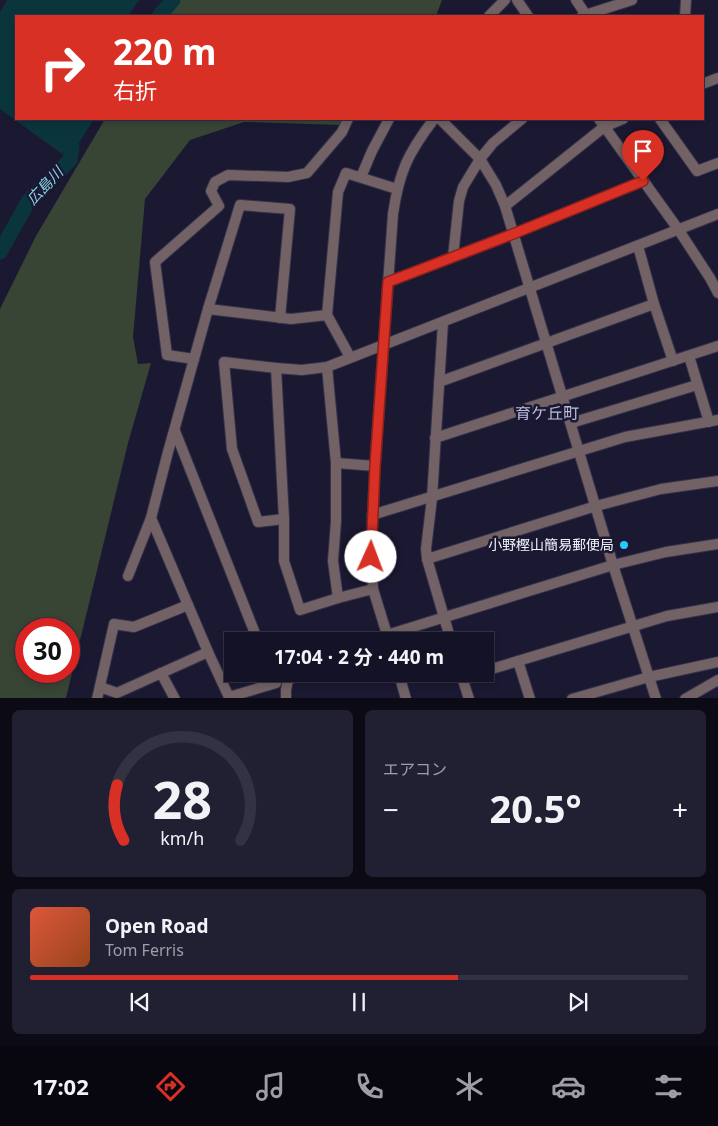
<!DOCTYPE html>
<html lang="ja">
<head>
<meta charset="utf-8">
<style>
  body { margin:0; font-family:"Noto Sans","Noto Sans JP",sans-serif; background:#212032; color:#f1f3f6; height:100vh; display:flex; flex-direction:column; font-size:19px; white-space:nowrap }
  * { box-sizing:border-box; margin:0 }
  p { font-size:16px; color:#9d9ea7 }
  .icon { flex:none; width:28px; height:28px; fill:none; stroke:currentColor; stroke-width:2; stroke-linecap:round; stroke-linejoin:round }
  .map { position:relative; height:698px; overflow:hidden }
  .sheet { display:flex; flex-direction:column; gap:12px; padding:12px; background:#0b0a15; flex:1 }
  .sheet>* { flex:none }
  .guide { position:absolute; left:15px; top:15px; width:689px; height:105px; border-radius:0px; box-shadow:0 2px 8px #0003,0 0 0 1px #333243; background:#d93025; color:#fff; overflow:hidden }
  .speed { position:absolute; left:15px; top:618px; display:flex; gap:10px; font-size:25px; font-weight:700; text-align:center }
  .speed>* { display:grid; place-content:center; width:65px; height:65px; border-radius:50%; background:#141226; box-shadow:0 2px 8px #0003,0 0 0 1px #333243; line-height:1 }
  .speed .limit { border:8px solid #d22; background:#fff; color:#111 }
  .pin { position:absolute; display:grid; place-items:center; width:42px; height:42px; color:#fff; margin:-51px -21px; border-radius:50% 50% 50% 0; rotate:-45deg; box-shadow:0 0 5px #0007 }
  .pin .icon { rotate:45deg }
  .me { position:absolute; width:55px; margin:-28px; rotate:2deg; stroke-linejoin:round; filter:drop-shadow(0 0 4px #0008) }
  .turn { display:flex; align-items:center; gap:18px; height:105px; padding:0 15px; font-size:22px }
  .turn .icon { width:65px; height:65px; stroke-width:2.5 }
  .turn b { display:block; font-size:35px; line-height:42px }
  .big { font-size:38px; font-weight:700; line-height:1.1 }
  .sheet .widget { flex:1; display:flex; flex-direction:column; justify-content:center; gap:8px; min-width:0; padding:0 18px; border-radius:8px; background:#212032 }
  .sheet .dial { align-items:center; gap:0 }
  .dial svg { height:130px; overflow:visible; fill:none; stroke:#333243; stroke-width:7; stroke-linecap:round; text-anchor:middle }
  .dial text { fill:#f1f3f6; stroke:none }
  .song { display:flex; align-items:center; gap:15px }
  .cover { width:60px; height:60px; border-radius:8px; background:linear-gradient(135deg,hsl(10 70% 55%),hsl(20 70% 35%)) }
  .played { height:5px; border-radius:2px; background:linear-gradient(90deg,#d93025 65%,#333243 65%) }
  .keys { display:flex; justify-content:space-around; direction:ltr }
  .heat { display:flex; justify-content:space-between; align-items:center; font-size:28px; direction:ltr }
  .sheet .tiles { flex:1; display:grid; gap:12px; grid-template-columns:1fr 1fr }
  .widget:last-child { grid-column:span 2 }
  .trip { position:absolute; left:224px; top:632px; width:270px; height:50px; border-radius:0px; background:#141226; box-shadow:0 2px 8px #0003,0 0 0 1px #333243; font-weight:700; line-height:50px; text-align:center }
  .dock { display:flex; height:80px; justify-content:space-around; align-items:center; background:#08070f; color:#9d9ea7 }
  .dock .icon { width:35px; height:35px }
  .dock .current { color:#d93025 }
  .dock b { font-size:22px; color:#f1f3f6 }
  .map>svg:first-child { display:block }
  .green { fill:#384535; fill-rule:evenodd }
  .water { fill:#0b353d }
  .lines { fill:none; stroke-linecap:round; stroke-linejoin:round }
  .river { stroke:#0b353d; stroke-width:15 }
  .minor-casing { stroke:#35324a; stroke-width:12 }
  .minor { stroke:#726266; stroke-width:10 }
  .route-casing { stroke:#8d1f18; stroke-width:12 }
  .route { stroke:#d93025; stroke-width:9 }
  .poi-dot { fill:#25c9fe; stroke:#1b1832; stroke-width:2 }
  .labels { text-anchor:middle; stroke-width:5; stroke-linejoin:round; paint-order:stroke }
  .poi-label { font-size:14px; fill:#f3f3fe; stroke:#1b1832; text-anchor:end }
  .water-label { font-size:15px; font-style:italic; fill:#8cd5e7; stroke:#1b1832 }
  .quarter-label { font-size:16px; fill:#bdbcdf; stroke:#1b1832 }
</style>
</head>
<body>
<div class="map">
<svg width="718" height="699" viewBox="0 0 718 699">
  <rect width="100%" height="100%" fill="#1b1832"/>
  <!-- green -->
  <g class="green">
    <path d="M172 0H442L436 16H163Z"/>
    <path d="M105 119H351L342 125 244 122 190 140 145 199 133 337 138 364 151 363 128 443 66 698H0V309L36 236ZM26 629H69V671H26Z"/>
  </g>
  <!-- water -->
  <path class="water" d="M7 0H139L128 16H16V119H94L80 141 62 154 0 109V12Z"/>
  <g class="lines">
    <!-- river -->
    <g class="river">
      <path d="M159 16 173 0"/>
      <path d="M0 252 29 200 70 160 72 147 61 119"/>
    </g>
    <!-- minor casing -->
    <g class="minor-casing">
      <g id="minor">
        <path d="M517 0 528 16"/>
        <path d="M576 0 586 15"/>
        <path d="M489 16 505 0"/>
        <path d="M582 16 632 0"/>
        <path d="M685 16 686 0"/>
        <path d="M702 84 718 78"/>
        <path d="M440 119 480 159 496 185 505 206 613 565 656 699"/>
        <path d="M599 119 678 229 710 278 718 293"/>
        <path d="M660 119 697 171 718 163"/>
        <path d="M361 177 372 151 389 119"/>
        <path d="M505 206 604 127 623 119"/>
        <path d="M638 246 654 304 673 361"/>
        <path d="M453 257 459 201 463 187 480 159 493 143 522 119"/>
        <path d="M388 282 513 234 643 181"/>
        <path d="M208 309 291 319 327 315 338 192 346 173 397 189"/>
        <path d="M327 315 350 357"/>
        <path d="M443 322 432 498 426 549 427 559 451 641"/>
        <path d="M689 356 709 422"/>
        <path d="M194 359 167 355 155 262 219 206 211 191 215 182 228 175 288 177 307 173 342 132 348 119"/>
        <path d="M327 367 336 463V521L333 561 338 598 373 589"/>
        <path d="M276 368 224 362 232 449 258 522 284 519"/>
        <path d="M439 382 654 304"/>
        <path d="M571 423 697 385"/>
        <path d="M175 431 258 641"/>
        <path d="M435 438 718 346"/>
        <path d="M336 463 375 466"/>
        <path d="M372 515 625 437 718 420"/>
        <path d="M151 518 208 652 229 697 276 683"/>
        <path d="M427 559 596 506 661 489 718 481"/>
        <path d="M128 576 151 518 168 452 208 309 240 205 290 209 280 318"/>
        <path d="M338 598 300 610 284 561V519L276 368 302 370 327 367 718 214"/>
        <path d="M373 641 387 635 613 565 666 552 718 544"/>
        <path d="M389 641 373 589 371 557 375 466 393 214C399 172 408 153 434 119"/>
        <path d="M518 661 530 699"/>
        <path d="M485 671 667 616 718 607"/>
        <path d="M161 673 175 699"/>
        <path d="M399 674 406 699"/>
        <path d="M461 674 469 699"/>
        <path d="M462 678 475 674"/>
        <path d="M100 687 117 693 208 652"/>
        <path d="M97 699 114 624 134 627 188 605"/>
        <path d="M286 699V690L288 680 300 674"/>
        <path d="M572 699 649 677 718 662"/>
        <path d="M685 699 718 680"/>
      </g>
    </g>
    <!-- minor -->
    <use href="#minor" class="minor"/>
  </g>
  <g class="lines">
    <!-- route casing -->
    <g class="route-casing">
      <path id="route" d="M371 557 375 466 388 282 513 234 643 181"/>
    </g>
    <!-- route -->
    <use href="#route" class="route"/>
  </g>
  <!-- markers -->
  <circle class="poi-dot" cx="624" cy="545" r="5"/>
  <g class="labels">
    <!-- poi labels -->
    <g class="poi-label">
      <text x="614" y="550">小野樫山簡易郵便局</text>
    </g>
    <!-- water labels -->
    <g class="water-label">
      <text transform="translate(45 186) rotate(-47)" y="5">広島川</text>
    </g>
    <!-- quarter labels -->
    <g class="quarter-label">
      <text x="547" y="419">育ケ丘町</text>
    </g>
  </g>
</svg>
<div class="speed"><div class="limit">30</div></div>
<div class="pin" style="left:643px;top:181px;background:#d93025"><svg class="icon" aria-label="arrive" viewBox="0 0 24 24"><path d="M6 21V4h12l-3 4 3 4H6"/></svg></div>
<svg class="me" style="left:371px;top:557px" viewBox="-20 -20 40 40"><circle r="19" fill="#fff"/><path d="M0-13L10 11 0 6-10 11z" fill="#d93025"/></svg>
<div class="trip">17:04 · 2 分 · 440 m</div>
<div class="guide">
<div class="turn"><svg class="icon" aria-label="right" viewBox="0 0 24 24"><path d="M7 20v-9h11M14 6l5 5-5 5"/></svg><div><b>220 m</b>右折</div></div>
</div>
</div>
<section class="sheet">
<div class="tiles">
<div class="widget dial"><svg viewBox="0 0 100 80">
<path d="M14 69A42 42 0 1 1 86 69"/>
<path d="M14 69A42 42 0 0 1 10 35" stroke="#d93025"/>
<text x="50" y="56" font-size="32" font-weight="700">28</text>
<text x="50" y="72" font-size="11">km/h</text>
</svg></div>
<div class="widget"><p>エアコン</p>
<div class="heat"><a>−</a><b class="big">20.5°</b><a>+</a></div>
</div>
<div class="widget">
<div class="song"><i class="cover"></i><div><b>Open Road</b><p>Tom Ferris</p></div></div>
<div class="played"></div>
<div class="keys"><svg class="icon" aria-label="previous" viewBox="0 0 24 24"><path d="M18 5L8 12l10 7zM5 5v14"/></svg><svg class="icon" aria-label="pause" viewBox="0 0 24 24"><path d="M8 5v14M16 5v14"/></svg><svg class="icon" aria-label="next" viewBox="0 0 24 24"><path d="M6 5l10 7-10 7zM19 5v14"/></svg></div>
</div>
</div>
</section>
<nav class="dock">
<b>17:02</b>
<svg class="icon current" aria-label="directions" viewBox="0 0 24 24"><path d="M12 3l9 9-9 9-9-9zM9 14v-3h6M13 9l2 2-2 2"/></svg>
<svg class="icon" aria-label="music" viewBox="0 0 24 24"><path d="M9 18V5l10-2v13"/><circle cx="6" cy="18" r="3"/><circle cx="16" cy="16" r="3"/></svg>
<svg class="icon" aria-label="phone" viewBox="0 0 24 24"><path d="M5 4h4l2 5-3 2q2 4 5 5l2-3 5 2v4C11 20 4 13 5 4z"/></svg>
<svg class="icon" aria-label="climate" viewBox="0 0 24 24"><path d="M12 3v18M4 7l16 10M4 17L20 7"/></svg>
<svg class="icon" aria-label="car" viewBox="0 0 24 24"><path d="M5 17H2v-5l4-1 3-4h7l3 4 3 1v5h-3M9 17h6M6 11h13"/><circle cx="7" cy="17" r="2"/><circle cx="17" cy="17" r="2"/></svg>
<svg class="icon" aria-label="filters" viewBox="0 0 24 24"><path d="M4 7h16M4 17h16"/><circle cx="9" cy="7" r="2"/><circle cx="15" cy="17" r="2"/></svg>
</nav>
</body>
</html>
